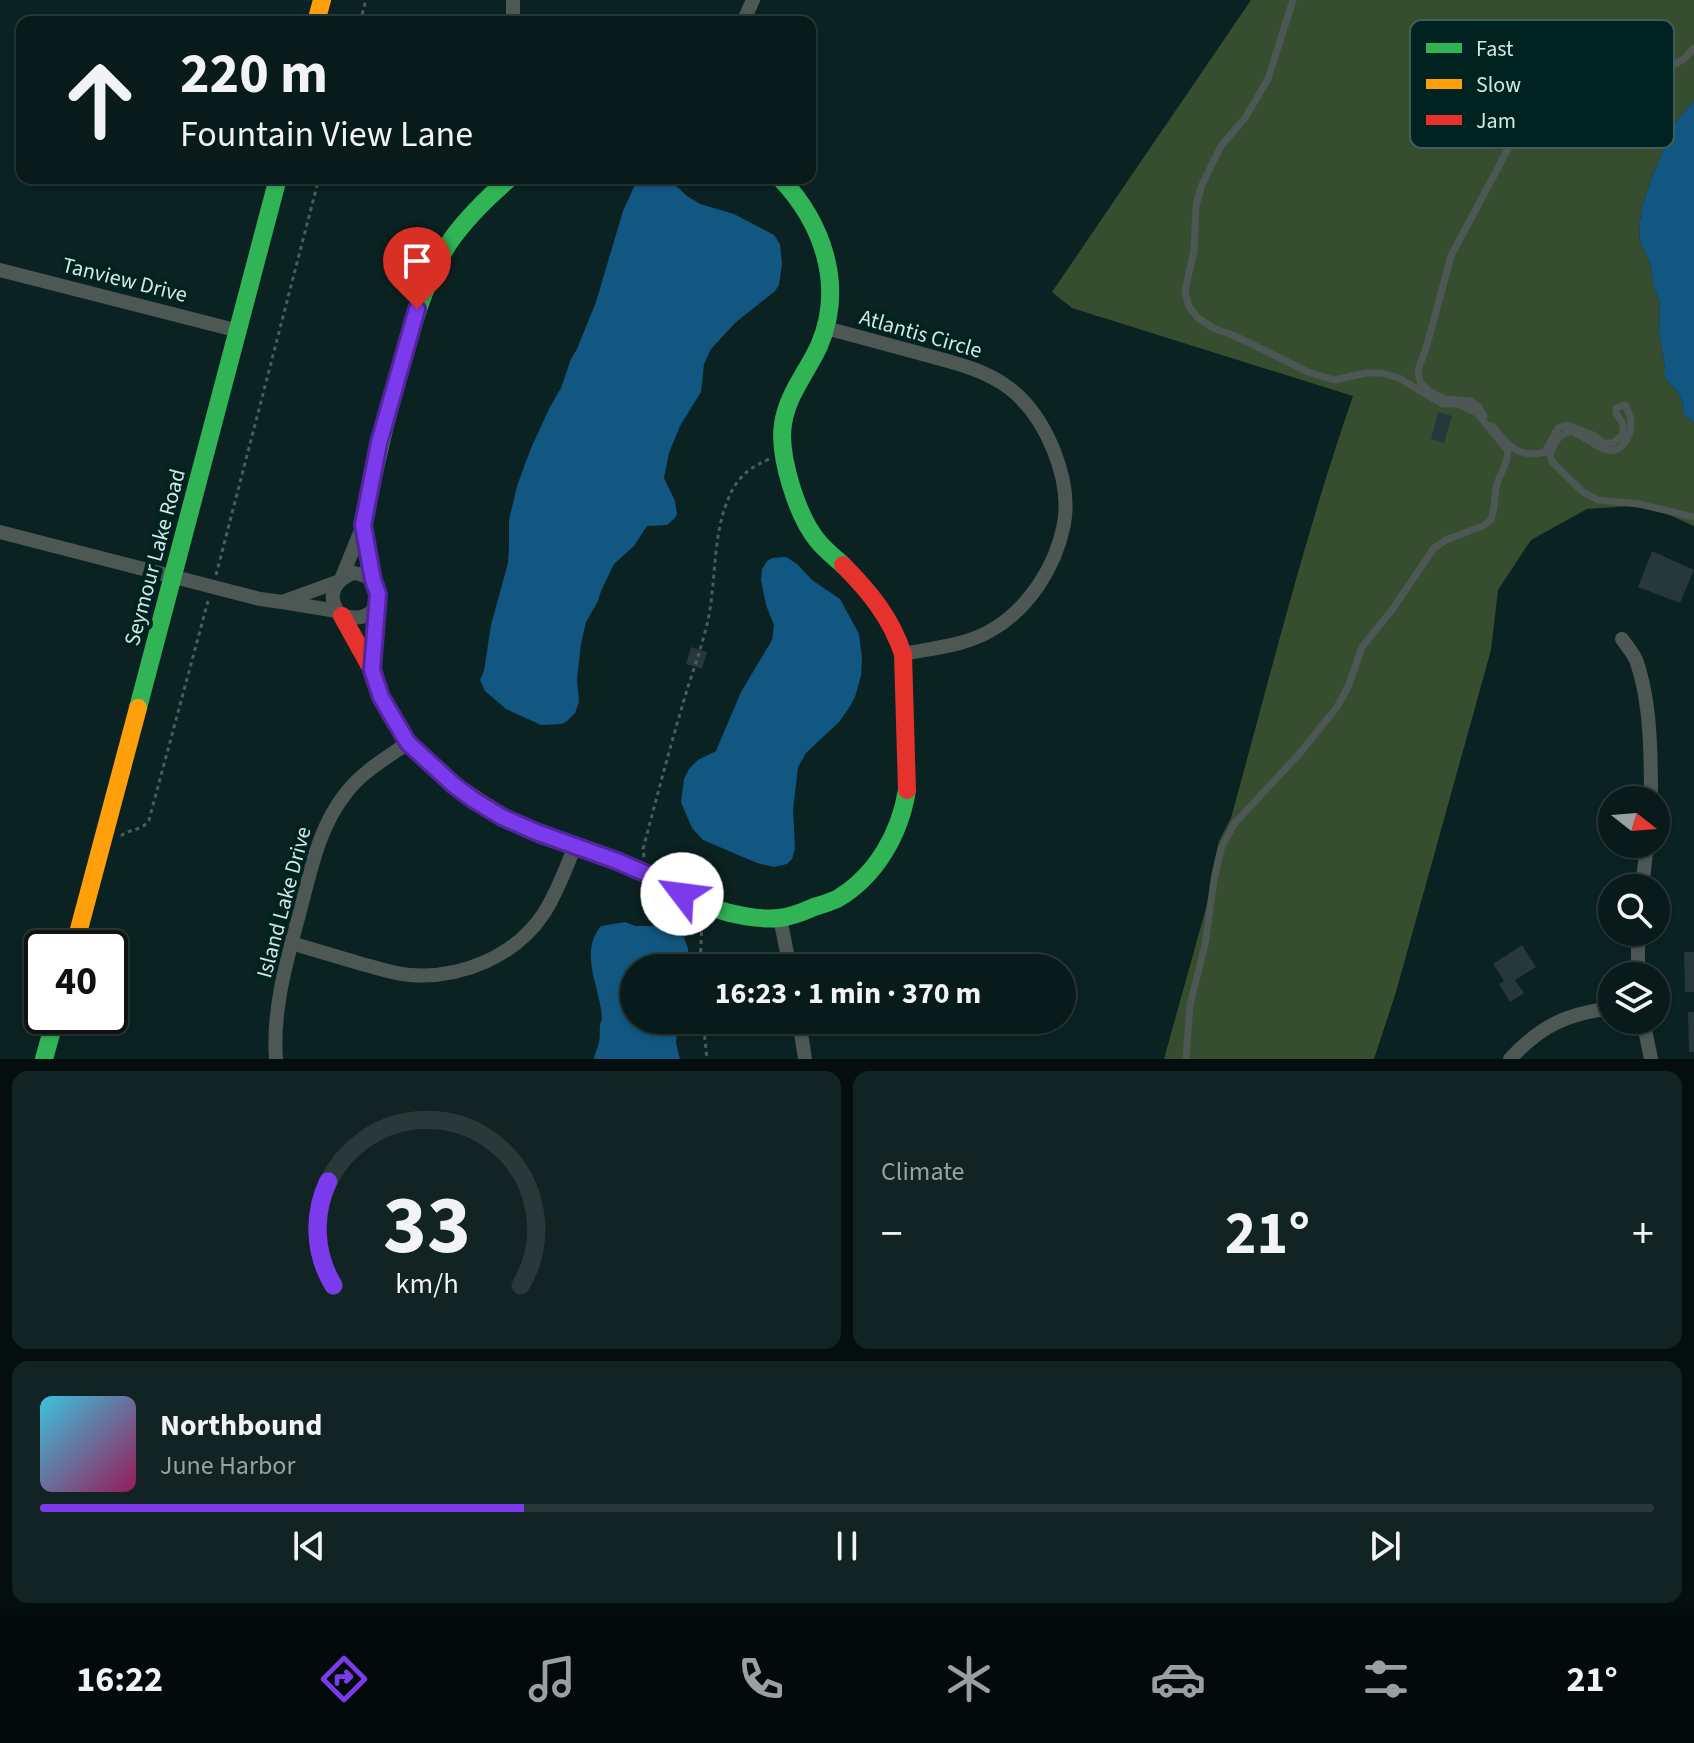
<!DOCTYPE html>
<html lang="en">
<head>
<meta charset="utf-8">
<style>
  body { margin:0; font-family:"Source Sans 3",sans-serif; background:#112322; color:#f1f3f6; height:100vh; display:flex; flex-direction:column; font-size:30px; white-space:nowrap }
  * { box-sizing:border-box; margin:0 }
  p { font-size:26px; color:#98a1a2 }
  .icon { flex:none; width:44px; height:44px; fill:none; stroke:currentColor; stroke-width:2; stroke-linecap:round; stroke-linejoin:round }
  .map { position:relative; height:1059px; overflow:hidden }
  .panel { display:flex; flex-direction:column; gap:12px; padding:12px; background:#040e0e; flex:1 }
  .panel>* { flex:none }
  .banner { position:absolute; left:16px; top:16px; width:800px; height:168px; border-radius:16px; box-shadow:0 2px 6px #0004,0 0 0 2px #293838; background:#081a19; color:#f1f3f6; overflow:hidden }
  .needle { width:52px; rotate:107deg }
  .tools { position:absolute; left:1598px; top:786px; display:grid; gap:16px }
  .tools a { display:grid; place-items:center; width:72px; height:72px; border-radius:50%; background:#081a19; box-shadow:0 2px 6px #0004,0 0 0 2px #293838; font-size:40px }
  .speed { position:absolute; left:24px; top:930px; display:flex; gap:16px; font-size:40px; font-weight:700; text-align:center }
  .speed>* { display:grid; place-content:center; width:104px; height:104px; border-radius:50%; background:#081a19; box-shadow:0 2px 6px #0004,0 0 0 2px #293838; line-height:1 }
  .speed .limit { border:4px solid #111; border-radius:12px; background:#fff; color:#111 }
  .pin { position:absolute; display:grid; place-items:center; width:68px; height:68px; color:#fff; margin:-82px -34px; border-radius:50% 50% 50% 0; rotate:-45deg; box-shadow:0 0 8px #0007 }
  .pin .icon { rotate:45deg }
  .me { position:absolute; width:88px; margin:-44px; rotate:300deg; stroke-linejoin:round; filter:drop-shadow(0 0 6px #0008) }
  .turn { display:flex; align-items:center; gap:28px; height:168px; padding:0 32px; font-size:36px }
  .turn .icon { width:104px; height:104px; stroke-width:2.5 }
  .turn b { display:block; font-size:56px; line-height:68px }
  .big { font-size:60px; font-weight:700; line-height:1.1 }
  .panel .widget { flex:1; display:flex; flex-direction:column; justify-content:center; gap:12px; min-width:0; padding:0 28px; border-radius:16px; background:#112322 }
  .panel .dial { align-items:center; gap:0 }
  .dial svg { height:208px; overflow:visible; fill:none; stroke:#293838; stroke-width:7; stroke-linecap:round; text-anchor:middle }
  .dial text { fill:#f1f3f6; stroke:none }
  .song { display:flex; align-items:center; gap:24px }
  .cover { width:96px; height:96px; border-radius:12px; background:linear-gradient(135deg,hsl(190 70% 55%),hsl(330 70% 35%)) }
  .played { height:8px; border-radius:4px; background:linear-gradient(90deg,#7c3aed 30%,#293838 30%) }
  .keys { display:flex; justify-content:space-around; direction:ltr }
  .heat { display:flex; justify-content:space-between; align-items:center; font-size:44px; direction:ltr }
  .panel .tiles { flex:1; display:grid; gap:12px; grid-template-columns:1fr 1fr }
  .widget:last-child { grid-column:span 2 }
  .trip { position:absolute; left:620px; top:954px; width:456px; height:80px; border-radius:40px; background:#081a19; box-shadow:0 2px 6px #0004,0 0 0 2px #293838; font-weight:700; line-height:80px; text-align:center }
  .tabs { display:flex; height:128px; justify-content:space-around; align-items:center; background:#030a0a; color:#98a1a2 }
  .tabs .icon { width:56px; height:56px }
  .tabs .selected { color:#7c3aed }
  .tabs b { font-size:36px; color:#f1f3f6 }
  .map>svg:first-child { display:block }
  .green { fill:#364d30 }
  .water { fill:#125781 }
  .building { fill:#263839 }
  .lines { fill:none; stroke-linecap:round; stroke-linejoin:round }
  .path { stroke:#4e5b58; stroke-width:3; stroke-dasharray:4 4; stroke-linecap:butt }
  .lane { stroke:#4d5855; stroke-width:7 }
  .street { stroke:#4d5855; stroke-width:14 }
  .fast { stroke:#30b455; stroke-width:18 }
  .slow { stroke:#ff9f0a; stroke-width:18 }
  .jam { stroke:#e5322d; stroke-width:18 }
  .route-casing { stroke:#51269a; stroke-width:20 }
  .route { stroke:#7c3aed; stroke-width:14 }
  .labels { text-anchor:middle; stroke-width:8; stroke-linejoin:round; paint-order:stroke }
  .street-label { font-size:22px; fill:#d1e8e5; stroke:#002220 }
  .key { fill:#002220; stroke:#3f5d5b; stroke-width:2 }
  .key-label { font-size:22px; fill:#d1e8e5 }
</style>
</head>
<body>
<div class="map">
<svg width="1694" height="1059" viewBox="0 0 1694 1059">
  <rect width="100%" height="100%" fill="#0a2221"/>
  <!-- green -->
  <path class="green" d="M1251 0H1694V101L1678 119 1653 174 1642 206 1639 228 1640 240 1651 267 1653 285 1660 303 1659 332 1665 368V374L1667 381 1677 391 1682 401 1683 413 1694 423V526L1646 505 1587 509 1531 540 1498 590 1491 650 1396 992 1374 1059H1164L1214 879 1211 876 1219 841 1231 818C1270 677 1305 534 1353 396L1072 308 1052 292Z"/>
  <!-- water -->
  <g class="water">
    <path d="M1694 101V423L1683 413 1682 401 1677 391 1667 381 1664 374 1665 368 1659 332 1660 303 1653 285 1651 267 1640 240 1639 228 1642 206 1653 174 1678 119Z"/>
    <path d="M638 178H668L687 196 700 204 734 214 774 235 780 244 782 264 779 285 775 291 735 323 711 349 704 364 701 392 680 426 669 453 664 478 675 501 677 514 675 518 667 525 647 526 634 546 614 564 601 591 598 601 586 622 581 644 577 679 579 702 575 713 567 721 562 724 541 725 506 709 485 691 480 680 484 671 491 625 508 563 509 546V520L517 486 531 448 550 407 561 388 571 359 577 349 596 302 623 211Z"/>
    <path d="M786 557 797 564 812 580 840 599 859 634 862 658 861 676 855 697 849 708 839 722 806 753 798 767 793 810 795 849 792 859 787 864 774 867 757 863 703 840 692 828 681 802 684 779 689 769 698 760 716 751 741 692 772 640 774 625 766 605 761 580 762 569 767 561 772 558Z"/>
    <path d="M625 922 635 926H660L684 937 688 949V968H634V1020H678L676 1043 680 1059H594C595 1052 598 1048 599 1042 601 1034 598 1027 602 1019 601 988 578 954 601 926Z"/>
  </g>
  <!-- building -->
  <g class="building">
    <path d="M1438 412 1452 416 1444 443 1431 439Z"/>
    <path d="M1652 551 1694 570 1680 603 1638 587Z"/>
    <path d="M691 647 707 652 702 669 686 664Z"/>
    <path d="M1522 945 1536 967 1515 980 1524 993 1510 1002 1499 984 1504 981 1493 964Z"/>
    <path d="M1684 952H1694V992H1685Z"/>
    <path d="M1688 1012H1694V1052H1689Z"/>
  </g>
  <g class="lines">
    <!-- path -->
    <g class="path">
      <path d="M360 22 366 0"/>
      <path d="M216 575 319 178"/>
      <path d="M121 836C130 828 143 831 149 820L208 601"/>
      <path d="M644 857 643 849C657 796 671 743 687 690 693 671 700 652 705 632 718 587 710 538 730 495 738 476 751 467 769 459"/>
      <path d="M92 948 98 925"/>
      <path d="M700 968 702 921"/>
      <path d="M703 1020 707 1059"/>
    </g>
    <!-- lane -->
    <g class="lane">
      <path d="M1484 416 1478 406 1470 401 1445 399 1429 391 1420 382 1418 370 1427 345 1451 256 1541 87 1555 71 1574 60 1596 58 1620 47 1632 48 1660 64 1672 66 1685 58 1694 48"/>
      <path d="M1492 426C1508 445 1518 459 1545 452L1558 428 1567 425 1593 435 1604 443H1613L1623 435V424L1616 413V408L1625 405C1628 411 1632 417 1631 424 1631 437 1621 454 1607 450 1595 446 1583 436 1571 431 1558 435 1554 443 1550 455L1553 463 1583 492 1598 500 1639 504 1694 517"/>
      <path d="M1186 1059 1190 1005 1205 945 1214 880 1221 849 1234 824 1300 753 1337 707 1348 687 1362 647 1392 610 1434 548 1446 540 1483 526 1491 520C1495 509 1494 499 1496 488 1499 474 1508 465 1508 451L1477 413 1459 404H1442L1399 378 1381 373H1366L1334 380 1308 372 1235 336 1213 328 1198 318 1189 307 1185 291 1194 251 1196 206 1201 187 1221 146 1245 118 1268 79 1293 0"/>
    </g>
    <!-- street -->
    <g class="street">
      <path d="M513 22V0"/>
      <path d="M743 22 753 0"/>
      <path d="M0 270 239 331"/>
      <path d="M825 328C857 336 888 345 919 353 950 362 983 368 1009 388 1046 416 1072 479 1064 524 1056 566 1029 609 990 631 964 646 932 648 903 654"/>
      <path d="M0 532 260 599 282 602"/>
      <path d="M353 573C390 576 384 623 349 617 343 616 342 617 338 612 326 594 336 580 353 573Z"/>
      <path d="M342 577 363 525 373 580"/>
      <path d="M337 582 282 602 337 611"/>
      <path d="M1622 639C1627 646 1633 653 1636 660 1651 701 1651 757 1651 800"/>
      <path d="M372 670 377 603"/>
      <path d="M1642 888 1647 844"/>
      <path d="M780 918 790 968"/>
      <path d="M291 943C315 950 339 957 362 964 378 968 394 974 410 975 461 979 516 956 544 913 557 893 566 868 575 846"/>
      <path d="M1638 976V932"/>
      <path d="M799 1020 805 1059"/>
      <path d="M1643 1020 1651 1059"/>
      <path d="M276 1059C272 1008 288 956 301 907 311 868 320 825 346 793 362 772 386 758 408 743"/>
      <path d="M1510 1059C1542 1025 1566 1014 1612 1008"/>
    </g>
    <!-- fast -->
    <g class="fast">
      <path d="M780 178C823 223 845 286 819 346 807 372 787 395 783 424 778 455 797 515 817 540 824 549 834 557 843 565"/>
      <path d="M363 525C374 469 387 413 403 358 415 318 427 275 451 240 468 216 488 197 510 178"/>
      <path d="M138 708 278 178"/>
      <path d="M492 810C529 835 574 845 615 860 638 869 659 880 681 892 691 897 702 905 713 908 733 915 759 920 779 918 791 917 803 912 814 907 821 905 830 902 837 899 876 876 900 834 907 790"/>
      <path d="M44 1059 56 1016"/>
    </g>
    <!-- slow -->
    <g class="slow">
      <path d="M316 22 322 0"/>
      <path d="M74 948 138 708"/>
    </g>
    <!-- jam -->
    <g class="jam">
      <path d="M843 565C870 592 891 618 903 654L907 790"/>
      <path d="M342 616 372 670 381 697 408 743 455 786 492 810"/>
    </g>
  </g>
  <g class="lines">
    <!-- route casing -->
    <g class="route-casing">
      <path id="route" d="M417 309 379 443 363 525 373 580 378 594 372 670 381 697 408 743 455 786 474 800 502 817 536 832 617 861 647 874 682 894"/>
    </g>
    <!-- route -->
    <use href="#route" class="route"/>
  </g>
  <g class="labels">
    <!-- street labels -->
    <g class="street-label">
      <text transform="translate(125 279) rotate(14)" y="8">Tanview Drive</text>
      <text transform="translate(921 333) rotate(16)" y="8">Atlantis Circle</text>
      <text transform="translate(154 557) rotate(-75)" y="8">Seymour Lake Road</text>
      <text transform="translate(283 902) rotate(-75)" y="8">Island Lake Drive</text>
    </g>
  </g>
  <!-- legend -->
  <rect x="1410" y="20" width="264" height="128" rx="12" class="key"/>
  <rect x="1426" y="43" width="36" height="10" fill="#30b455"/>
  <rect x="1426" y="79" width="36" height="10" fill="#ff9f0a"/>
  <rect x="1426" y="115" width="36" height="10" fill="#e5322d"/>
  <g class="key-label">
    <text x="1476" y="56">Fast</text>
    <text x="1476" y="92">Slow</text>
    <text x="1476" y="128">Jam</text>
  </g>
</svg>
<div class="tools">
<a><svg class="needle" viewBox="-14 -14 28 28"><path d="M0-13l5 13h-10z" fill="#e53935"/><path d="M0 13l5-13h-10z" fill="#98a1a2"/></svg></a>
<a><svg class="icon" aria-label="search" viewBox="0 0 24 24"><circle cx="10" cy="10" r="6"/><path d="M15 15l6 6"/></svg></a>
<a><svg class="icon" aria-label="layers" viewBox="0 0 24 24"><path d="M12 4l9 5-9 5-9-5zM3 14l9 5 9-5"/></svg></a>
</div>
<div class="speed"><div class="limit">40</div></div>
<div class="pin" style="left:417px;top:309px;background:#d93025"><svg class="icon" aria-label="arrive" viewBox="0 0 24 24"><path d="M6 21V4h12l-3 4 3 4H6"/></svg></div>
<svg class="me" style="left:682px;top:894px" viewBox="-20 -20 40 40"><circle r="19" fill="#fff"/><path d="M0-13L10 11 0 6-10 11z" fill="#7c3aed"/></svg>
<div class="trip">16:23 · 1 min · 370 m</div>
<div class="banner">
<div class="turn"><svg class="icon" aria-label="ahead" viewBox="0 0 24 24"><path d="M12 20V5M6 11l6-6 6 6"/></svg><div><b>220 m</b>Fountain View Lane</div></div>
</div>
</div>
<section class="panel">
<div class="tiles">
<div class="widget dial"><svg viewBox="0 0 100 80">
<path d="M14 69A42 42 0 1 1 86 69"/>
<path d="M14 69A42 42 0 0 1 12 29" stroke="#7c3aed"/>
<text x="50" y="56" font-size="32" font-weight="700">33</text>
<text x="50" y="72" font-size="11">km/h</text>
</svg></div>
<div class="widget"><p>Climate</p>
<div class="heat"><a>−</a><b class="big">21°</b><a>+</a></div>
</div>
<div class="widget">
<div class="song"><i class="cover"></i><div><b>Northbound</b><p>June Harbor</p></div></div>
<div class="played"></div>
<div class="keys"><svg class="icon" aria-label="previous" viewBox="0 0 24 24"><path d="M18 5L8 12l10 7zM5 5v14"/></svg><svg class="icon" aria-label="pause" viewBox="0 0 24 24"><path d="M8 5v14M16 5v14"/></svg><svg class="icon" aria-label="next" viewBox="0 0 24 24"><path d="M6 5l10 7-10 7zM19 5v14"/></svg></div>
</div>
</div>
</section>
<nav class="tabs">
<b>16:22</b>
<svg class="icon selected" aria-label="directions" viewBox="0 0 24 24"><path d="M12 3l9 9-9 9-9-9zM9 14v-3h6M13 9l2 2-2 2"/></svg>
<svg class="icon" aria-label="music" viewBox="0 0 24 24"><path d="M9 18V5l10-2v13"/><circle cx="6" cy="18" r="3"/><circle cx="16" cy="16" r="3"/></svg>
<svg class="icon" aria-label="phone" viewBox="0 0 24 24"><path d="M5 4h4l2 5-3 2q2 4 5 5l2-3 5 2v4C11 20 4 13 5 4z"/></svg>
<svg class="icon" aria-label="climate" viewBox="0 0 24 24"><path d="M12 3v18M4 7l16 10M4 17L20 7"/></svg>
<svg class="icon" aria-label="car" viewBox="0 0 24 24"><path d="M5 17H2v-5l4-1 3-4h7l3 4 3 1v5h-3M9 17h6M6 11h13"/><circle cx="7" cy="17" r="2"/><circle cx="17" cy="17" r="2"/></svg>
<svg class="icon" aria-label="filters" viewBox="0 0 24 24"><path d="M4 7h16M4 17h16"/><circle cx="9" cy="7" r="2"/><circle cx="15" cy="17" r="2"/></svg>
<b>21°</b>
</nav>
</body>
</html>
